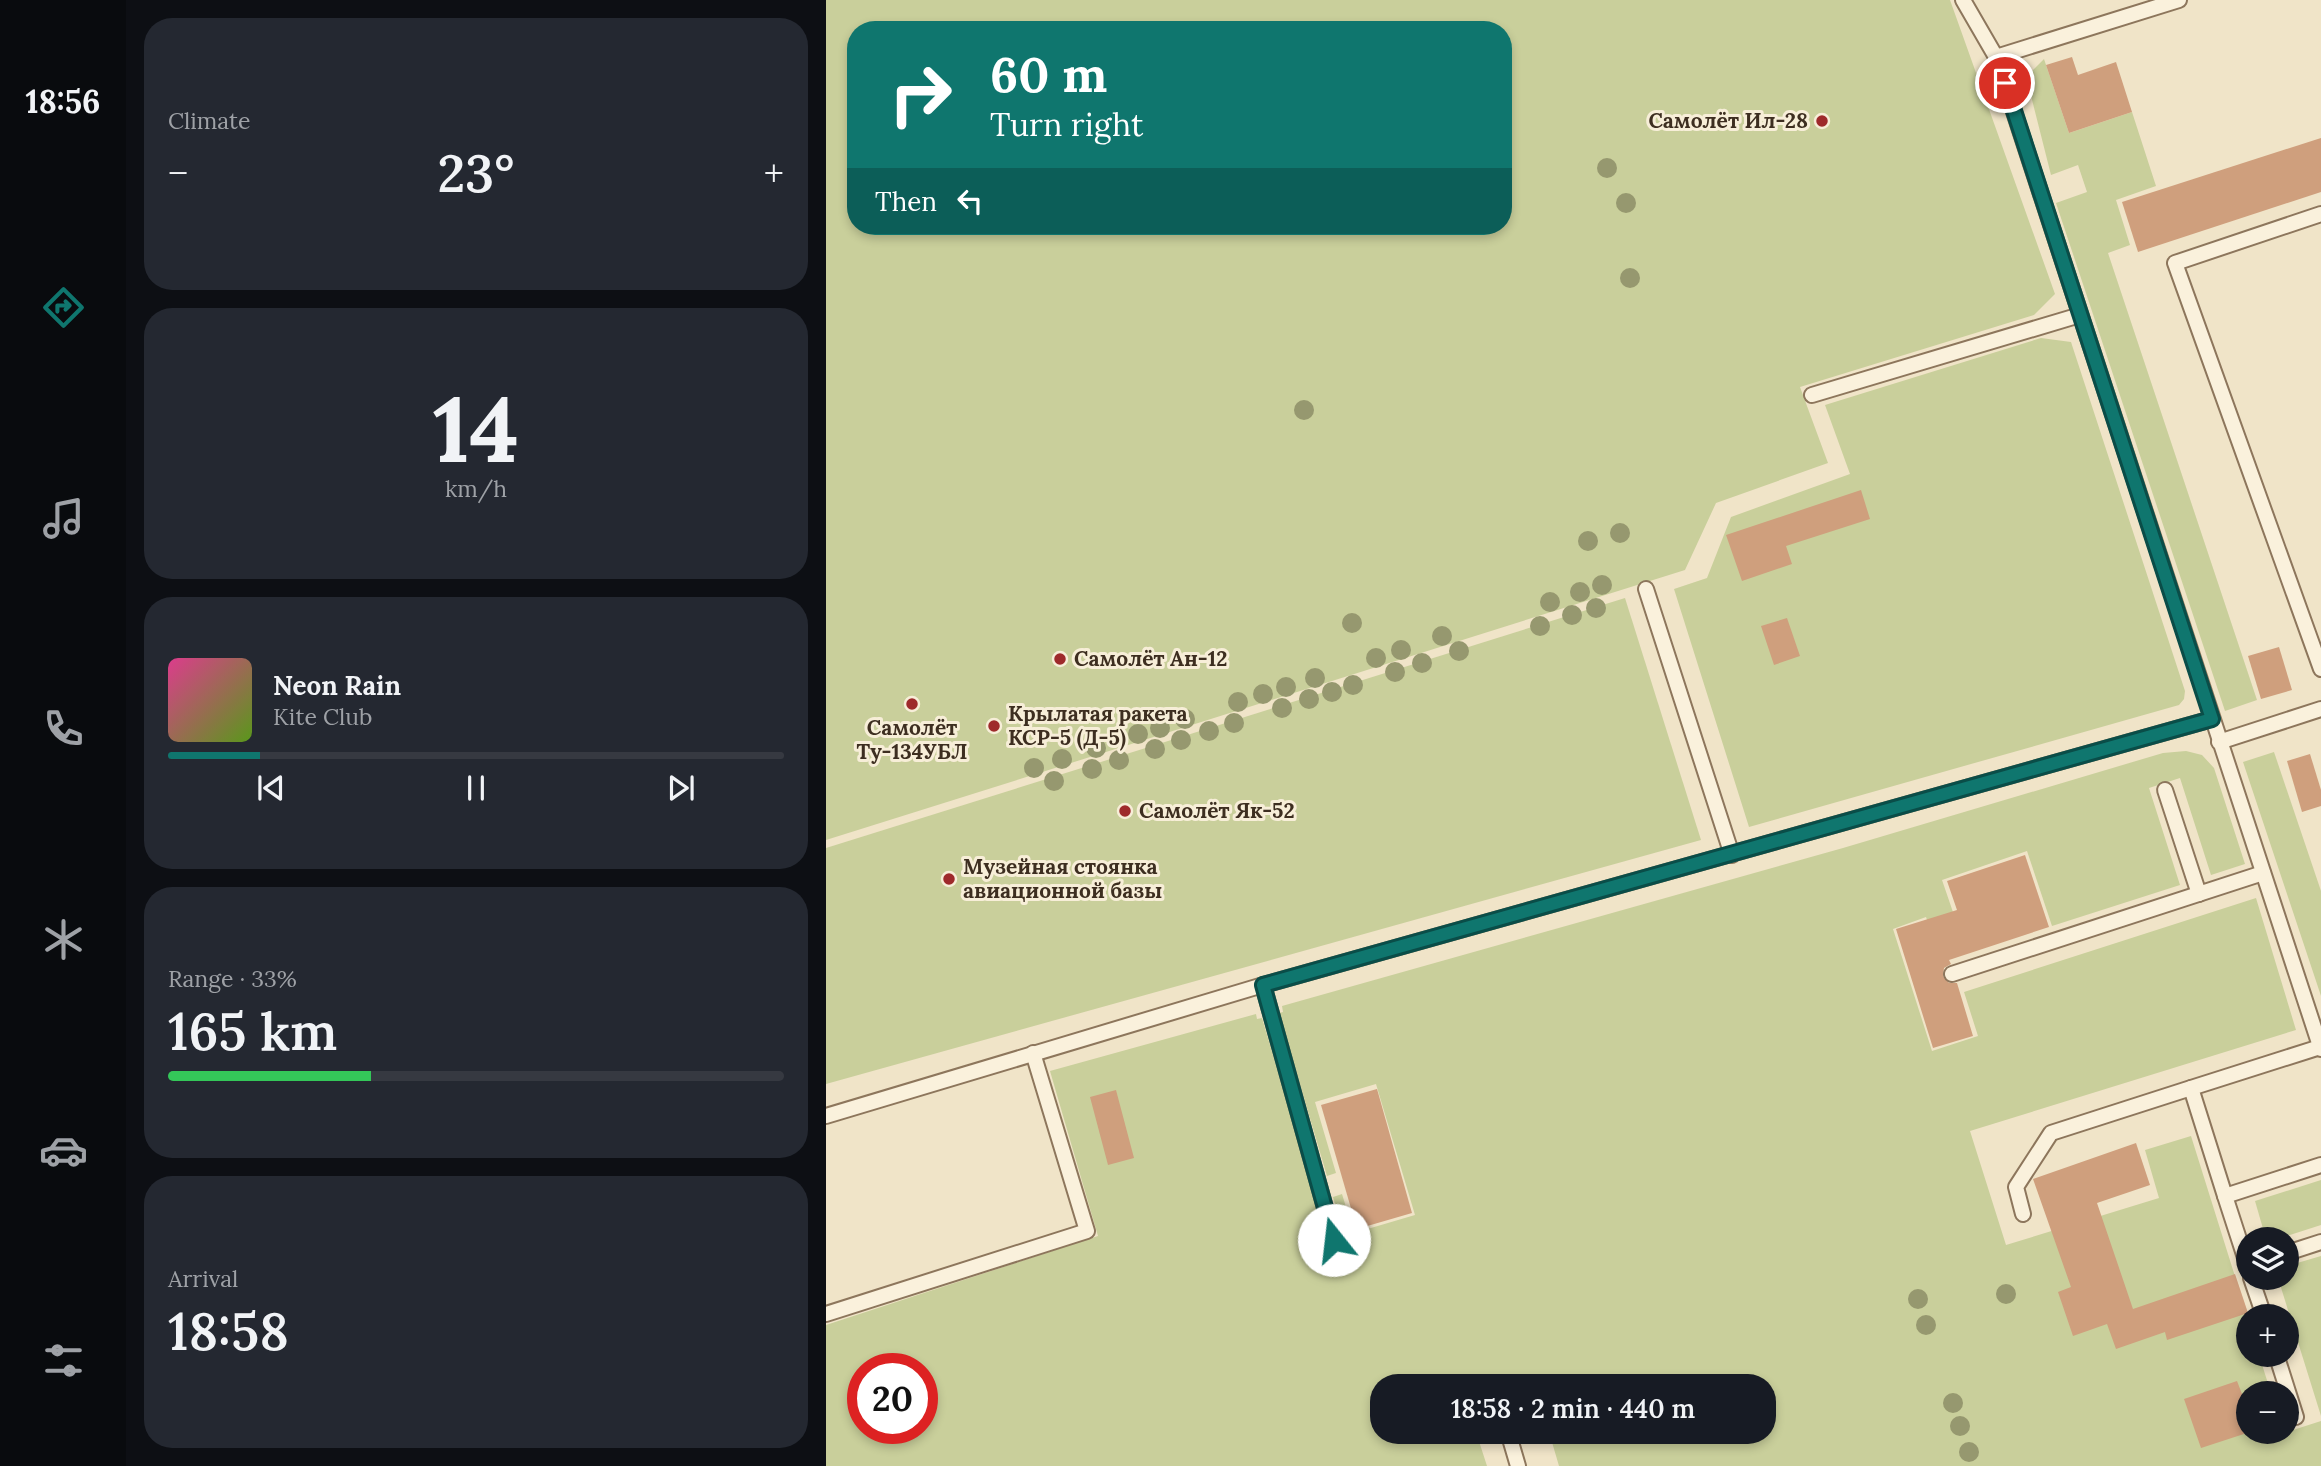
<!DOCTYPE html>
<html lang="en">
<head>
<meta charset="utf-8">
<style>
  body { margin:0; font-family:Lora,serif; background:#242831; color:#f1f3f6; height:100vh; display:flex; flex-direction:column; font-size:26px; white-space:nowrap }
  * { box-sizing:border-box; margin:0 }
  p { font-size:23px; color:#9ea1a6 }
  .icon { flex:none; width:38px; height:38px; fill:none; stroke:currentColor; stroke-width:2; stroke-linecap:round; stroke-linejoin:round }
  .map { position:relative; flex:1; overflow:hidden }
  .sheet { display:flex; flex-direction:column; gap:18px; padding:18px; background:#0d0f14; width:700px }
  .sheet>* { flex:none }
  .guide { position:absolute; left:21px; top:21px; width:665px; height:214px; border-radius:28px; box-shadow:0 4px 10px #0003; background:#0f766e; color:#fff; overflow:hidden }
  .fabs { position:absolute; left:1410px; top:1227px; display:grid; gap:14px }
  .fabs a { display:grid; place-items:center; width:63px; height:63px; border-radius:50%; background:#171b24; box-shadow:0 4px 10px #0003; font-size:35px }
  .speed { position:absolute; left:21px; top:1353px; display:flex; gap:14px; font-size:35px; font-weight:700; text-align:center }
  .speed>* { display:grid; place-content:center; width:91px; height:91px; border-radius:50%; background:#171b24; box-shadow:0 4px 10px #0003; line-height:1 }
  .speed .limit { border:10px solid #d22; background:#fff; color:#111 }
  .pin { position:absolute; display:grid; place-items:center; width:60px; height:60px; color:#fff; margin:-30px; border:4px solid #fff; border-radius:50%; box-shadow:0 2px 7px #0007 }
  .me { position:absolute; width:77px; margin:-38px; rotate:344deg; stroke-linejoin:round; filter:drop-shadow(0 0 5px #0008) }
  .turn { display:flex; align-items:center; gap:24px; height:147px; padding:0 28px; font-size:32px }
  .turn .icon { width:91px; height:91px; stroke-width:2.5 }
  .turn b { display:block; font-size:49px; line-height:60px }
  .then { display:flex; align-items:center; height:66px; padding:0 28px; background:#0003; gap:14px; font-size:26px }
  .big { font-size:52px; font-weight:600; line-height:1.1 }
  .sheet .card { flex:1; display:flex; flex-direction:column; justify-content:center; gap:10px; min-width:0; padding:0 24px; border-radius:28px; background:#242831 }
  .sheet .dial { align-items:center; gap:0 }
  .dial b { font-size:91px; line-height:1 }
  .song { display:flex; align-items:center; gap:21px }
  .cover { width:84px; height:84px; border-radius:10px; background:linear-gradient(135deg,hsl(330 70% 55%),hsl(90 70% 35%)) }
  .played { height:7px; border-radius:4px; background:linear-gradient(90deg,#0f766e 15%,#363941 15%) }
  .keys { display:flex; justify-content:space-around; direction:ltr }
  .heat { display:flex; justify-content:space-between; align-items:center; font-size:38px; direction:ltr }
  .charge { height:10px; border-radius:5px; background:linear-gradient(90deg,#34c759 33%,#363941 0) }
  .trip { position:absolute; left:544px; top:1374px; width:406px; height:70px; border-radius:28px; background:#171b24; box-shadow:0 4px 10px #0003; font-weight:600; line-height:70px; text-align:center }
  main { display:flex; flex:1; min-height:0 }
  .tab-bar { display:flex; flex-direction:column; width:126px; justify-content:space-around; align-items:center; background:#090b0e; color:#9ea1a6 }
  .tab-bar .icon { width:49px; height:49px }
  .tab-bar .selected { color:#0f766e }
  .tab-bar b { font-size:32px; color:#f1f3f6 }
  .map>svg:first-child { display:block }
  .green { fill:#c9cf9b; fill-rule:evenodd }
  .building { fill:#cf9f7d }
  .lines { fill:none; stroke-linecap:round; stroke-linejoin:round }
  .service-casing { stroke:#8d765c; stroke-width:18 }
  .service { stroke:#faf1dc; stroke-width:14 }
  .tree { fill:#96986f }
  .route-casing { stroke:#0a4d48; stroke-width:18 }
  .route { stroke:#0f766e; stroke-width:12 }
  .poi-dot { fill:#9e2a2b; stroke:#f7eed8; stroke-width:2.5 }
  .labels { text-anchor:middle; stroke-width:6; stroke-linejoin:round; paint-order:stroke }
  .poi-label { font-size:21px; font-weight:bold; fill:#3d2e20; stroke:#f7eed8; text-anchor:start }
</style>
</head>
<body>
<main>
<nav class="tab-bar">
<b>18:56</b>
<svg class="icon selected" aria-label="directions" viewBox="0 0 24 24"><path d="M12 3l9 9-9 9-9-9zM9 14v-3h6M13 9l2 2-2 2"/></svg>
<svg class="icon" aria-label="music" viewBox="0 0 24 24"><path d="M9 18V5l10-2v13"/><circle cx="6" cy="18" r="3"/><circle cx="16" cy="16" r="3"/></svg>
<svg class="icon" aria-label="phone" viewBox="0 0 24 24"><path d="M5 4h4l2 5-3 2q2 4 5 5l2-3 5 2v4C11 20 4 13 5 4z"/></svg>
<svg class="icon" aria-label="climate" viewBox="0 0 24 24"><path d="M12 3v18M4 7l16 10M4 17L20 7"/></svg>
<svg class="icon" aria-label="car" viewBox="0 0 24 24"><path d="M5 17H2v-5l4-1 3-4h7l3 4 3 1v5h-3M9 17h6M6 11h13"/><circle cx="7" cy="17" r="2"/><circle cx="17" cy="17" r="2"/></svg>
<svg class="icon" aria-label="filters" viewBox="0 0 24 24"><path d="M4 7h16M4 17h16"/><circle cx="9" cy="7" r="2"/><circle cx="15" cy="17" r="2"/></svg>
</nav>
<section class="sheet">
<div class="card"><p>Climate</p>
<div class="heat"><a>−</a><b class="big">23°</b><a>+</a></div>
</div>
<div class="card dial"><b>14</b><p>km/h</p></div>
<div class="card">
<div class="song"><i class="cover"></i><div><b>Neon Rain</b><p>Kite Club</p></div></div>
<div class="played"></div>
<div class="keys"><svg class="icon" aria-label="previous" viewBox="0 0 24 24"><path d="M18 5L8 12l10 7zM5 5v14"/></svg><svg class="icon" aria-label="pause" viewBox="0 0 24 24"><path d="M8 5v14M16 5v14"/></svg><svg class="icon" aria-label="next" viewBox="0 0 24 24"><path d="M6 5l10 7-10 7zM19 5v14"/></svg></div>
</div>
<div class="card"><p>Range · 33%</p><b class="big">165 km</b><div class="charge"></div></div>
<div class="card"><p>Arrival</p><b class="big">18:58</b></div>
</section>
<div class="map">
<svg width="1495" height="1466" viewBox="0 0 1495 1466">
  <rect width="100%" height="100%" fill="#f0e4c8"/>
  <!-- green -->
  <g class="green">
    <path d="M0 0H1124L1229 294 1208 315 974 387 1002 463 890 503 859 570 0 840ZM30 30H677V226H30Z"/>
    <path d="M1218 59 1243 133 1306 112 1330 186 1290 200 1304 245 1282 253 1431 700 1399 711 1230 203 1261 192 1252 165 1225 175 1201 80 1204 73Z"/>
    <path d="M1215 338 1245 342 1359 691 1358 699 1353 705 923 827 848 589 881 578 905 517 1024 474 999 405Z"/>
    <path d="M799 598 875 840 0 1084V848Z"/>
    <path d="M1360 751 1376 755 1388 768 1419 864 1385 875 1354 778 1323 788 1354 885 1226 926 1201 851 1116 880 1141 953 1115 962 1100 917 1067 929 1106 1051 1152 1036 1138 992 1430 898 1470 1030 1144 1131 1180 1245 1333 1198 1319 1150 1365 1136 1423 1321V1354L1433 1355 1445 1393H1423V1432L1458 1433 1495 1421V1466H733L723 1432H938V1386H709L705 1375 666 1386H556V1432H650L661 1466H0V1325L272 1236 224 1071 430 1014 431 1019 436 1018 505 1251 521 1246 507 1197 516 1194 528 1233 589 1215 550 1084 489 1102 510 1173 501 1176 453 1013 457 1012 456 1006 1017 848 1337 753ZM37 1368H96V1428H37Z"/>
    <path d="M1448 752 1495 891V996L1417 762Z"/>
    <path d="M1495 1180V1225L1451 1239H1440L1429 1201Z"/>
    <path d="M1495 1256V1416L1452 1278H1461V1266Z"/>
  </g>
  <!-- building -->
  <g class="building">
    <path d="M1246 57 1252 75 1290 62 1306 112 1243 133 1220 65Z"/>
    <path d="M1495 138V192L1312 252 1296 202Z"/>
    <path d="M1035 490 1044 519 960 546 966 564 916 581 900 535Z"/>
    <path d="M961 618 974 656 948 665 935 626Z"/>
    <path d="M1453 647 1466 690 1435 699 1422 656Z"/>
    <path d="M1484 754 1495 790V806L1476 812 1461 761Z"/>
    <path d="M1199 855 1223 927 1123 960 1125 964 1118 968 1117 976 1123 983H1131L1147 1036 1107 1048 1070 929 1131 910 1121 881Z"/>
    <path d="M551 1089 586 1213 531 1229 495 1105Z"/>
    <path d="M290 1090 308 1158 282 1165 264 1097Z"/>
    <path d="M1310 1143 1324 1185 1271 1203 1307 1309 1409 1274 1422 1313 1341 1340 1339 1332 1290 1349 1281 1324 1247 1336 1232 1292 1245 1287 1207 1179Z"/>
    <path d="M1411 1381 1416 1394 1432 1389 1434 1393H1423L1424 1432 1375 1448 1358 1399Z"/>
  </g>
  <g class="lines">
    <!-- service casing -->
    <g class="service-casing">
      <g id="service">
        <path d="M1137 0 1170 57"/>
        <path d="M1353 0 1170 57 1495 1049"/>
        <path d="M1495 214 1349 263 1495 669"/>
        <path d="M986 395 1254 315"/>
        <path d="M820 589 906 855"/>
        <path d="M1393 742 1495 709"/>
        <path d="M1339 790 1373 894"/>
        <path d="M1126 974 1437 873"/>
        <path d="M437 985 508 1240"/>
        <path d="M0 1116 437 985 1386 719"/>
        <path d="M1399 1196 1365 1088 1494 1047"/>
        <path d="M1197 1214 1190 1187 1225 1133 1365 1088"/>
        <path d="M1461 1253 1495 1242"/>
        <path d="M1423 1270 1399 1196 1495 1165"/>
        <path d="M1425 1278 1438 1316"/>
        <path d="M0 1314 261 1231 207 1053"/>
        <path d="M1450 1354 1470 1417"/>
        <path d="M682 1432 692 1466"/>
      </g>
    </g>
    <!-- service -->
    <use href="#service" class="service"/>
  </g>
  <!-- trees -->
  <g class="tree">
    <circle cx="781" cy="168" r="10"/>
    <circle cx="800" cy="203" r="10"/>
    <circle cx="804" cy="278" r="10"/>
    <circle cx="478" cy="410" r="10"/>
    <circle cx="794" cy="533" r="10"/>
    <circle cx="762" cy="541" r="10"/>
    <circle cx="776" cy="585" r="10"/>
    <circle cx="754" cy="592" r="10"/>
    <circle cx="724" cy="602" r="10"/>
    <circle cx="770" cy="608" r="10"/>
    <circle cx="746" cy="615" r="10"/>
    <circle cx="526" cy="623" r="10"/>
    <circle cx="714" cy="626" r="10"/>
    <circle cx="616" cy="636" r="10"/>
    <circle cx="575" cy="650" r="10"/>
    <circle cx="633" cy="651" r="10"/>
    <circle cx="550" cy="658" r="10"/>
    <circle cx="596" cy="663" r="10"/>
    <circle cx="569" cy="672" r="10"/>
    <circle cx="489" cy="678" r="10"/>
    <circle cx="527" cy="685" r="10"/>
    <circle cx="460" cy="687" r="10"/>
    <circle cx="506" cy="692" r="10"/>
    <circle cx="437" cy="694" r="10"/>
    <circle cx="483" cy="699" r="10"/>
    <circle cx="412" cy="702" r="10"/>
    <circle cx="456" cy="708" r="10"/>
    <circle cx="359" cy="719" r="10"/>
    <circle cx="408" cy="723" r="10"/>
    <circle cx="334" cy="728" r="10"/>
    <circle cx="383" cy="731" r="10"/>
    <circle cx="312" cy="734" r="10"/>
    <circle cx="355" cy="740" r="10"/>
    <circle cx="270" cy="748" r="10"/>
    <circle cx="329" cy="749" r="10"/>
    <circle cx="236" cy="759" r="10"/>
    <circle cx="293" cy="760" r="10"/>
    <circle cx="208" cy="768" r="10"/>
    <circle cx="266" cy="769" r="10"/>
    <circle cx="228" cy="781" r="10"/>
    <circle cx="1180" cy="1294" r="10"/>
    <circle cx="1092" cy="1299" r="10"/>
    <circle cx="1100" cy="1325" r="10"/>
    <circle cx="1127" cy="1403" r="10"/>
    <circle cx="1134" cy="1426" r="10"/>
    <circle cx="1143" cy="1452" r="10"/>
  </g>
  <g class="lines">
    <!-- route casing -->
    <g class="route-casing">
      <path id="route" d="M508 1240 437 985 1386 719 1179 83"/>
    </g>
    <!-- route -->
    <use href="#route" class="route"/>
  </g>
  <!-- markers -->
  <g class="poi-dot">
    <circle cx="996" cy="121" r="7"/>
    <circle cx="234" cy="659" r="7"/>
    <circle cx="86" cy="704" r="7"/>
    <circle cx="168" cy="726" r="7"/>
    <circle cx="299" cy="811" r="7"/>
    <circle cx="123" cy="879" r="7"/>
  </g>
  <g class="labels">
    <!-- poi labels -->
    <g class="poi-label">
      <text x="982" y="128" text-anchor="end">Самолёт Ил-28</text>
      <text x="248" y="666">Самолёт Ан-12</text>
      <text x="182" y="721">Крылатая ракета<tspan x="182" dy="24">КСР-5 (Д-5)</tspan></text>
      <text x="86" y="735" text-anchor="middle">Самолёт<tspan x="86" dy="24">Ту-134УБЛ</tspan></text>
      <text x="313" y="818">Самолёт Як-52</text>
      <text x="137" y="874">Музейная стоянка<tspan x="137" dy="24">авиационной базы</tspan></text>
    </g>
  </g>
</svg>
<div class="fabs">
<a><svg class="icon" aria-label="layers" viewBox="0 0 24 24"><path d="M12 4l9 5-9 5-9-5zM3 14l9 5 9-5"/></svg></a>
<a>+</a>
<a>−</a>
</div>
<div class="speed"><div class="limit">20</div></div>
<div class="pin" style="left:1179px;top:83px;background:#d93025"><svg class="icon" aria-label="arrive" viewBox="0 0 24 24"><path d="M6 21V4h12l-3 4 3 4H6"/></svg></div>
<svg class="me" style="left:508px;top:1240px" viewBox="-20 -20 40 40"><circle r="19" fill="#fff"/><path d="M0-13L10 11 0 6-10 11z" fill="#0f766e"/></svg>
<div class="trip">18:58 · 2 min · 440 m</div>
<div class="guide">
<div class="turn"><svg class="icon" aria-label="right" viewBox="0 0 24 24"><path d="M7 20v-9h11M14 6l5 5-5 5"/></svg><div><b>60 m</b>Turn right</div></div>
<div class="then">Then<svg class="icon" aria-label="left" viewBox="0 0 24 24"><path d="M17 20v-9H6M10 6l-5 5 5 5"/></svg></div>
</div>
</div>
</main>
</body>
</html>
